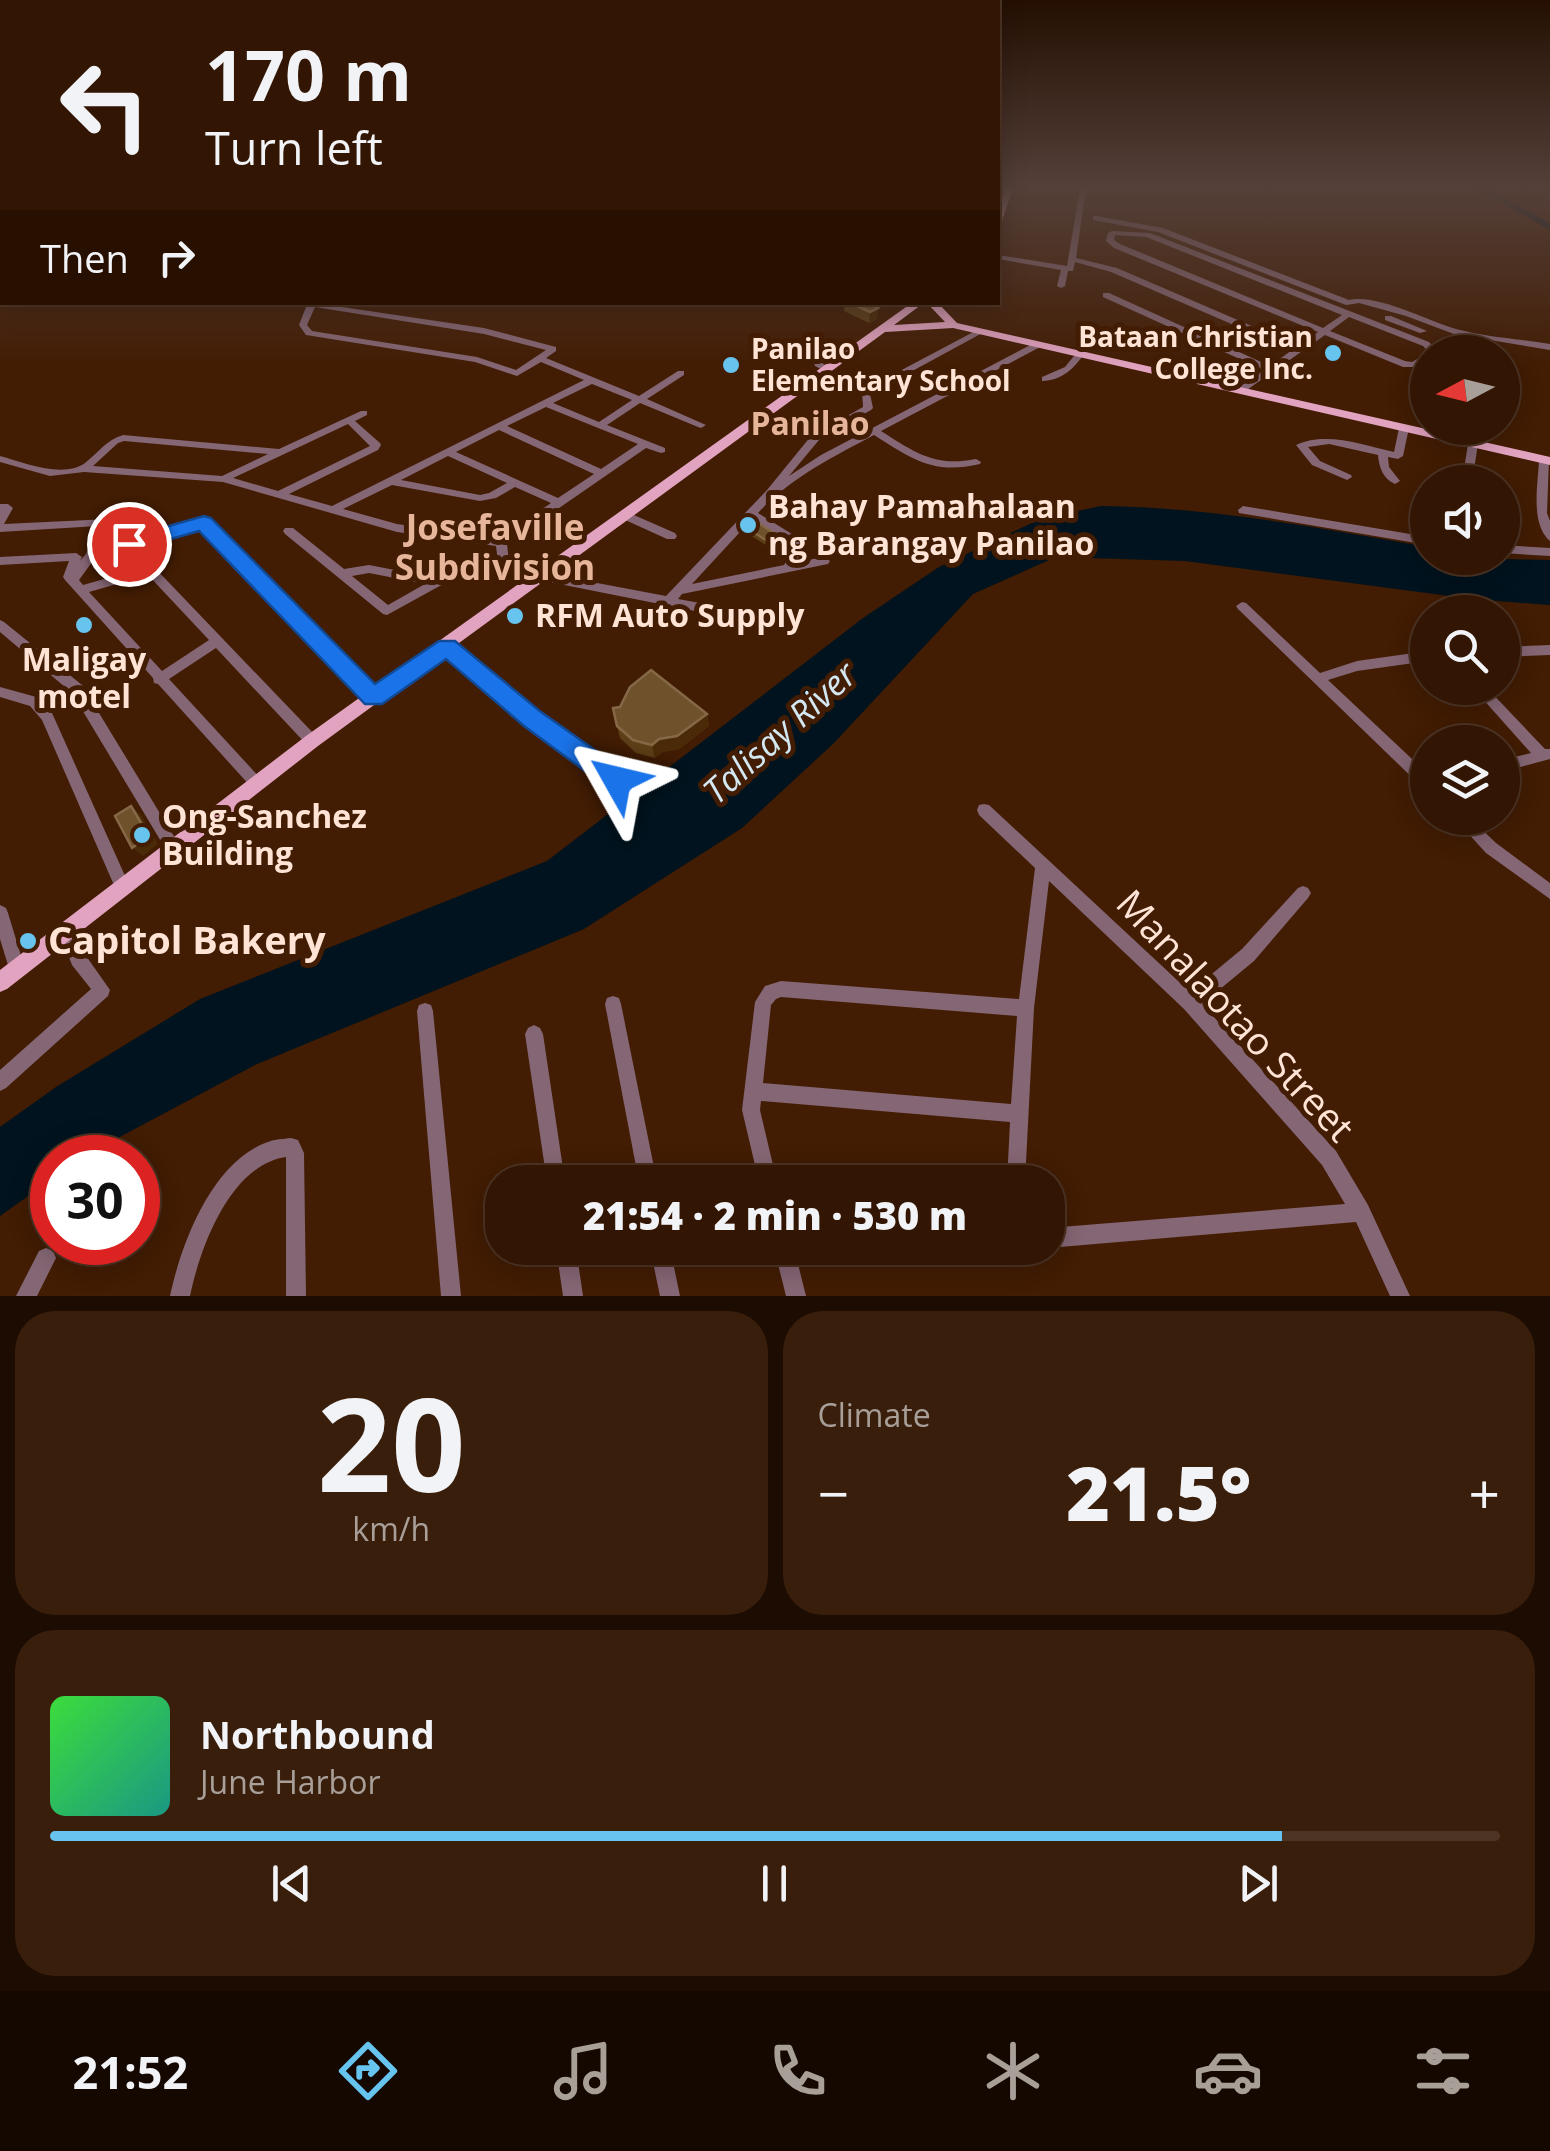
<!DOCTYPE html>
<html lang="en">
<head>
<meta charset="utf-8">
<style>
  body { margin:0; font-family:"Open Sans",sans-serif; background:#3a1e0c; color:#f1f3f6; height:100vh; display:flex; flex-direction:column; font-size:38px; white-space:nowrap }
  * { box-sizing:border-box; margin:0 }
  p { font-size:32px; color:#a89f99 }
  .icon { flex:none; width:55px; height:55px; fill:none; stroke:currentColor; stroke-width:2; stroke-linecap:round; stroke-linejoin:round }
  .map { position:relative; height:1296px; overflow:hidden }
  .details { display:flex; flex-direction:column; gap:15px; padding:15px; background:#1c0c01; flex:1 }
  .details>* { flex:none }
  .hud { position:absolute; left:0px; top:0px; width:1000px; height:305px; box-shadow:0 5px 25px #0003,0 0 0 2px #4d3424; background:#321502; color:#f1f3f6; overflow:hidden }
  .needle { width:65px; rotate:263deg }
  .buttons { position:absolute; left:1410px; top:335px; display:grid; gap:20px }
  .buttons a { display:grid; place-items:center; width:110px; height:110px; border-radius:50%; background:#321502; box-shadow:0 5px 25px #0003,0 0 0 2px #4d3424; font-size:50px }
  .speed { position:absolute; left:30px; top:1135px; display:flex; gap:20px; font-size:50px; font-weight:700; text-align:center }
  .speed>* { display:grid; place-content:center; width:130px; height:130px; border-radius:50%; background:#321502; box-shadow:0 5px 25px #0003,0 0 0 2px #4d3424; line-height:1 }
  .speed .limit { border:15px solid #d22; background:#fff; color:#111 }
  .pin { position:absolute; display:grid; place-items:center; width:85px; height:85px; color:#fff; margin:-42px; border:5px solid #fff; border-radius:50%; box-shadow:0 2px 10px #0007 }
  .me { position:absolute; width:110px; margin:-55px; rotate:307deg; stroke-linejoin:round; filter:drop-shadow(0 0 8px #0008) }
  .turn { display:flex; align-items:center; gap:35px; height:210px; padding:0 40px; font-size:45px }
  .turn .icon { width:130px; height:130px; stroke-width:2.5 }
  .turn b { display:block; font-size:70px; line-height:85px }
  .then { display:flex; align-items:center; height:95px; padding:0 40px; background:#0003; gap:20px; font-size:38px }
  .big { font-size:75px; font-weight:800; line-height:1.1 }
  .details .card { flex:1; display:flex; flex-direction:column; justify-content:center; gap:15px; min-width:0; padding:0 35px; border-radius:40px; background:#3a1e0c }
  .details .dial { align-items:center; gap:0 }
  .dial b { font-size:130px; line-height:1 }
  .song { display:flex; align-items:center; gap:30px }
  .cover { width:120px; height:120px; border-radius:15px; background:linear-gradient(135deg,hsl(120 70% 55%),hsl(170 70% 35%)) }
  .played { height:10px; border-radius:5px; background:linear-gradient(90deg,#66c4ef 85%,#4d3424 85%) }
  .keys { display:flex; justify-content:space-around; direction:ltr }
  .heat { display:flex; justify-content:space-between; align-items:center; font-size:55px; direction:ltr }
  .details .tiles { flex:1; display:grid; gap:15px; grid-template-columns:1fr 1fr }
  .card:last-child { grid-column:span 2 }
  .trip { position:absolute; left:485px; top:1165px; width:580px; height:100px; border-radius:40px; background:#321502; box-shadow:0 5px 25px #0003,0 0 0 2px #4d3424; font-weight:800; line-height:100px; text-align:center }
  .tab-bar { display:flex; height:160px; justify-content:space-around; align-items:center; background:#140801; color:#a89f99 }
  .tab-bar .icon { width:70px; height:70px }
  .tab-bar .active { color:#66c4ef }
  .tab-bar b { font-size:45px; color:#f1f3f6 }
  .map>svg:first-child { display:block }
  .water { fill:#00131e }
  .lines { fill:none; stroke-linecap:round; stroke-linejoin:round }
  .river { fill:#00131e; fill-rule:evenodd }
  .minor { fill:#856674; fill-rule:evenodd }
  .major { fill:#e2a3c0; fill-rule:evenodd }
  .wall { fill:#5d3f17 }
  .shaded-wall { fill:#4b2a07 }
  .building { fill:#6f512c; stroke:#856846; stroke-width:2.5 }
  .route { fill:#1a73e8; stroke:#114b97; stroke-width:2.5 }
  .poi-dot { fill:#66c4ef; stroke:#421c03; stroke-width:4 }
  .labels { text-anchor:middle; stroke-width:10; stroke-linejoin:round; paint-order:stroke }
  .far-poi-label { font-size:28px; font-weight:bold; fill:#ffe4d6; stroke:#421c03; text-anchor:end }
  .far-quarter-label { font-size:32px; font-weight:bold; fill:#e6b59a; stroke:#421c03 }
  .poi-label { font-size:32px; font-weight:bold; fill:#ffe4d6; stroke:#421c03; text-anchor:start }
  .neighbourhood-label { font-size:35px; font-weight:bold; fill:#e6b59a; stroke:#421c03 }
  .water-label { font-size:35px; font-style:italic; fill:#d3e8f2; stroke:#421c03 }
  .near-poi-label { font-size:38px; font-weight:bold; fill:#ffe4d6; stroke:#421c03; text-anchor:start }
  .near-street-label { font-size:38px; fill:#ffe4d6; stroke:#421c03 }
</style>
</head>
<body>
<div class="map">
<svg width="1550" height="1296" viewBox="0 0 1550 1296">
  <rect width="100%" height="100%" fill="#421c03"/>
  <!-- water -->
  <path class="water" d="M1101 506C1210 507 1320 528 1427 547L1428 558 1550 560V605L1472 599 1185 561 1056 557 973 594 833 744 742 828 584 929 257 1064 82 1157 52 1158V1179L0 1216V1127L56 1087 200 999 547 861 863 618 939 567 1040 519Z"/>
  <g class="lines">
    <!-- river -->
    <path class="river" d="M1475 188H1487L1550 223V230Z"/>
    <!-- minor -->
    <g class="minor">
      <path d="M1080 188H1086L1076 258 1117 268 1298 346 1318 332 1114 248 1106 241 1108 233 1112 231 1150 233 1429 342 1438 352H1429L1423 346 1349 317 1330 331 1405 361 1412 362 1428 353V360L1417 367H1403L1325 335 1244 392H1238V388L1264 370 1103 297V293H1109L1270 366 1292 350 1111 272 1075 262 1073 271H1068L1065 286 1061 288 1057 286 1061 270 998 259V255L1067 266ZM1115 235 1146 237 1342 315 1323 328 1120 244 1114 240Z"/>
      <path d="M1096 216 1163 228 1349 300C1376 293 1429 321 1456 329 1486 337 1519 339 1550 344V350L1454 334 1406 316 1359 303 1346 305 1158 232 1093 220V216Z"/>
      <path d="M308 302 484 328 556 347V351L546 358 639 396 678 371H684V375L647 399 706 425 701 428 698 427 640 403 607 425 665 448V452L661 453 646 448 507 544 509 563 536 581 538 584 536 587H528L502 569 456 577 387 615 383 614 285 534 283 531 285 528H293L344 569 369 565 436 578 453 569 498 562 496 546 397 532 223 482 84 472 50 476 0 462V456C23 462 63 479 85 463 99 452 106 440 123 435L279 449 361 411H367V415L355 421 380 443 381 445 378 450 289 494 332 506 584 380 541 362 517 376 475 362 306 335 299 325ZM315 307 484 334 546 350 516 370 477 357 312 331 307 325ZM592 384 632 400 599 422 553 403ZM546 407 638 444 601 469 507 426ZM348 424 370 446 278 491 233 478ZM499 430 594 474 558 498 456 452ZM124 441 268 454 222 476 93 466 118 443ZM448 456 507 483 489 493 480 495 401 480ZM392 485 480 501 496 498 515 487 551 503 499 539 397 524 343 509ZM369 573 425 584 388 605 352 576Z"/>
      <path d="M1385 316H1391L1427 331 1420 333 1385 320Z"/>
      <path d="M979 329 986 331 870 394 873 408 871 410 819 440 789 476 821 455 1036 342H1042V346L881 431C916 453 934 467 976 459L981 462 980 464C933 475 912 459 874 435 833 457 790 478 758 513L800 539 804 550 797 562 824 557 830 561 828 564 682 594 678 599 765 615 769 617 771 620 769 623 765 625 544 581 538 577 544 573 666 596 767 490 811 436 863 407 862 391ZM752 519 791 544 792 550 784 565 692 584Z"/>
      <path d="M795 346H801L820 356 822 363 832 369 827 372 815 366 813 359 795 350Z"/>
      <path d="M1081 350 1085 353C1073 369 1063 380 1042 381V377L1065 367 1078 351Z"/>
      <path d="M1404 425 1409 428 1403 456 1398 459 1388 457 1389 467 1400 481 1395 484C1383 479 1379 467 1378 455L1329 444 1308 447 1320 461 1351 475 1352 477 1347 480 1312 465 1296 445C1326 431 1363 445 1394 452L1399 428Z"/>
      <path d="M1473 441 1478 444 1472 482H1462L1468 444Z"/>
      <path d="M1544 457 1549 460 1547 513 1550 521V541C1530 524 1538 485 1539 460Z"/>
      <path d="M1502 501 1512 503 1513 506 1512 509 1502 508Z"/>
      <path d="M0 504H8L13 508 4 524 109 519 110 522 99 549 195 520 210 521 216 534 380 697 378 701H368L208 539 202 528H195L95 558 79 580 83 585 150 566 154 567 317 737 319 741 317 745 312 747 307 745 216 648 169 679 262 780 264 784 262 788 257 790 252 788 158 684 154 683 153 678 65 580 63 577 69 561 0 565V557L76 553 82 557 80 561 86 554 98 526 0 532ZM148 575 209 640 162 671 89 592Z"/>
      <path d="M1243 506 1428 537V545L1239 513 1238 510Z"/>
      <path d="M627 512 675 533 677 536 675 539H667L623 519 622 516 623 513Z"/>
      <path d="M1502 545 1550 548V556L1502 553Z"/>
      <path d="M1242 602 1246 603 1320 673 1357 661 1428 651V661L1357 671 1328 680 1428 774V790L1423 788 1238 609 1236 606Z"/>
      <path d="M0 620 4 622 82 685 178 843 180 848 178 853 173 855 168 853 72 693 0 632Z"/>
      <path d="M447 642 451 644 538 715 622 776 624 780 622 784 617 786 612 784 528 723 443 650 441 647 443 644Z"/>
      <path d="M1550 645V655L1502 657V647Z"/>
      <path d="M0 687 40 698 52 713 130 887 127 892 122 894 117 892 42 720 30 706 0 697Z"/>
      <path d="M1473 688H1487L1545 749H1550V759L1502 772V760L1531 753Z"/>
      <path d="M984 804 989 805 1190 992 1242 949 1298 888 1303 886 1308 888 1311 893 1308 898 1254 961 1202 1004 1336 1151 1368 1205 1410 1296H1390L1356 1222 1048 1248H1047L1048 1228 1345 1204 1322 1165 1184 1009 1049 881 1034 1008 1025 1182H1007L1010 1122 761 1101 760 1110 777 1182H759L742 1110 755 1002 765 986 781 981 1019 999 1035 868 979 815 977 810 979 805ZM781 997 1017 1016 1011 1104 763 1083 771 1005 776 999Z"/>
      <path d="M1454 818H1470L1496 843 1550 883V899L1486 853Z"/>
      <path d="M0 905 6 908 8 913 25 969 23 975 17 977 11 975 0 939Z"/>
      <path d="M67 924 73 926 84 953 110 990 108 996 6 1088 0 1091V1070L91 989 72 965 59 932 61 926Z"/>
      <path d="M613 996 619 998 621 1004 657 1182H639L605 1004 607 998Z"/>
      <path d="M425 1003 431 1005 433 1011 461 1296H441L417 1011 419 1005Z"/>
      <path d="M534 1025 540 1028 543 1034 565 1182H547L525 1034 528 1028Z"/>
      <path d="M291 1138 298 1140 304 1153 306 1296H286V1157C230 1165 200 1248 190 1296H170C181 1244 212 1161 268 1142 275 1139 283 1139 291 1138Z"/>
      <path d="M46 1248 53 1251 56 1258 37 1296H16L39 1251Z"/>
      <path d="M556 1248H576L583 1296H563Z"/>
      <path d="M650 1248H670L680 1296H660Z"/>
      <path d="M774 1248H794L806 1296H786Z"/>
    </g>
    <!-- major -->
    <g class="major">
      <path d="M1005 188H1013L1002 221 998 224V210Z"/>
      <path d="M913 302H925L894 325 945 322 926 302H937L957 323 1550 457V465L953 328 885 332 318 746 7 989 0 992V970L306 736Z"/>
    </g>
  </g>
  <!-- wall -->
  <g class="wall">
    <path d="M845 302H872L870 304 878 308 877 319 869 323 844 311Z"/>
    <path d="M745 527 785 540V544L777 552 745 532Z"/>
    <path d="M707 714 709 726 679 749 662 752 655 758 636 753 620 738 617 726Z"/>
  </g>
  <!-- shaded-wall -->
  <g class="shaded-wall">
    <path d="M878 308 877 319 869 323 870 312Z"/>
    <path d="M707 714 709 726 679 749 662 752 655 758 652 745 659 739Z"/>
    <path d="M131 806 141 815 158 844 143 856 132 848Z"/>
  </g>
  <!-- building -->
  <g class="building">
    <path d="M849 302H867L878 308 870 312Z"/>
    <path d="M752 519 785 540 777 547 745 527Z"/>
    <path d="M651 670 707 714 677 736 659 739 652 745 633 740 617 726 613 708 620 707 630 687Z"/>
    <path d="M131 806 149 836 132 848 115 816Z"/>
  </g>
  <!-- sky -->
  <linearGradient id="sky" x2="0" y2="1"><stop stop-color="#240f02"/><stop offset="0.51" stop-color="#544039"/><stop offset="1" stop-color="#544039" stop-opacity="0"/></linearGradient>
  <rect width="1550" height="369" fill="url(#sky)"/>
  <!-- route -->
  <path class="route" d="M204 516 211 518 375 684 439 641H455L541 712 626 772 630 780 626 788 617 791 608 788 524 726 446 659 382 704H365L199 531 129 551 119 544 122 539Z"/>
  <!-- markers -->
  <g class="poi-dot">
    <circle cx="1333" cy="353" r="10"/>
    <circle cx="731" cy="365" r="10"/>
    <circle cx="748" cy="525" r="10"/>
    <circle cx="515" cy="616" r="10"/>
    <circle cx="84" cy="625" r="10"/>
    <circle cx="142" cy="835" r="10"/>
    <circle cx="28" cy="941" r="10"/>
  </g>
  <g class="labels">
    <!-- far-poi labels -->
    <g class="far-poi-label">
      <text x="1313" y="347">Bataan Christian<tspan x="1313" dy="32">College Inc.</tspan></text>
      <text x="751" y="359" text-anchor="start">Panilao<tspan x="751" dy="32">Elementary School</tspan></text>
    </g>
    <!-- far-quarter labels -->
    <g class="far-quarter-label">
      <text x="810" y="435">Panilao</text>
    </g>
    <!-- poi labels -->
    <g class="poi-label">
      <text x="768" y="518">Bahay Pamahalaan<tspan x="768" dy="37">ng Barangay Panilao</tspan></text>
      <text x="535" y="627">RFM Auto Supply</text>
      <text x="84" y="671" text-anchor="middle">Maligay<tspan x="84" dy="37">motel</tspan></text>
      <text x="162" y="828">Ong-Sanchez<tspan x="162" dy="37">Building</tspan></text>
    </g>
    <!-- neighbourhood labels -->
    <g class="neighbourhood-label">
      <text x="495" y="540">Josefaville<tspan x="495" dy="40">Subdivision</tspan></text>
    </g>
    <!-- water labels -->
    <g class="water-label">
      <text transform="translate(780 733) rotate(-42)" y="12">Talisay River</text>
    </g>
    <!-- near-poi labels -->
    <g class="near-poi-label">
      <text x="48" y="954">Capitol Bakery</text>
    </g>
    <!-- near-street labels -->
    <g class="near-street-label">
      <text transform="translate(1235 1016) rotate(47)" y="13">Manalaotao Street</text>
    </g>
  </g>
</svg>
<div class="buttons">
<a><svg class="needle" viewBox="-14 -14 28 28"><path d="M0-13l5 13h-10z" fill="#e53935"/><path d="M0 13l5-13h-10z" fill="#a89f99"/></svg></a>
<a><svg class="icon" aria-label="sound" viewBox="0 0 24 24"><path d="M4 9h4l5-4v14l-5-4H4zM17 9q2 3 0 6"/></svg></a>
<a><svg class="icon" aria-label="search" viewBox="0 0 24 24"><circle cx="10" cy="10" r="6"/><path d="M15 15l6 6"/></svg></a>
<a><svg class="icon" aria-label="layers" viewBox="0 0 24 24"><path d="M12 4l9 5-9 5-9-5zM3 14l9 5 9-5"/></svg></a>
</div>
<div class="speed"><div class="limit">30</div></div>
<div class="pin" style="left:129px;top:544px;background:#d93025"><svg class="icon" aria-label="arrive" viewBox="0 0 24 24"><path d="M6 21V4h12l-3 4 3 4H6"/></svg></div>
<svg class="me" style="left:617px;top:780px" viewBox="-20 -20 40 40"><path d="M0-17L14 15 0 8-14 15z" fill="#1a73e8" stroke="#fff" stroke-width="4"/></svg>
<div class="trip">21:54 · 2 min · 530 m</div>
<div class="hud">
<div class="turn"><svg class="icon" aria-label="left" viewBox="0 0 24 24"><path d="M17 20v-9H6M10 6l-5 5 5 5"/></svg><div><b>170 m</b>Turn left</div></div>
<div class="then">Then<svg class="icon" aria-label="right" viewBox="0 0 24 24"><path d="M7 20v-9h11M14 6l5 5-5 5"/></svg></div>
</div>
</div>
<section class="details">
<div class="tiles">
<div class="card dial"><b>20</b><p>km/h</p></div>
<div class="card"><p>Climate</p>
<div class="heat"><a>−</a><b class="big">21.5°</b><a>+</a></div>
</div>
<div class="card">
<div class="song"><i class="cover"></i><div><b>Northbound</b><p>June Harbor</p></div></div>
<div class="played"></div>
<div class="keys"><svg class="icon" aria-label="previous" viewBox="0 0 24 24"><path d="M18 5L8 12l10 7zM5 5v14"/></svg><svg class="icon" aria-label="pause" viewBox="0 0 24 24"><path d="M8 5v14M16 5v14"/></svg><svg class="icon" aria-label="next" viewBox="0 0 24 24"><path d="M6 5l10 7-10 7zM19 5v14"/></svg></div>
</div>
</div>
</section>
<nav class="tab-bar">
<b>21:52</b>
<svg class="icon active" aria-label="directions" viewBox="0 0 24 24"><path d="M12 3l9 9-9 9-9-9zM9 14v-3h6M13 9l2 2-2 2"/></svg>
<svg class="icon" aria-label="music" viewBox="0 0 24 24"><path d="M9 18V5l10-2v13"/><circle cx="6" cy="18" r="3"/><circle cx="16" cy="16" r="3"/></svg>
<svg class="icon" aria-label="phone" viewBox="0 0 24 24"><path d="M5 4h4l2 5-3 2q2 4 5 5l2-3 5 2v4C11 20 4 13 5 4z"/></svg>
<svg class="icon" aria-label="climate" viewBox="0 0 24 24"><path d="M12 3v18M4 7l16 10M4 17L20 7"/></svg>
<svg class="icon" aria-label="car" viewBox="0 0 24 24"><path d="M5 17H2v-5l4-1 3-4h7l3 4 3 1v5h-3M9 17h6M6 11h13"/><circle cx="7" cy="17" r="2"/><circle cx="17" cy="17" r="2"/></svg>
<svg class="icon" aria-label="filters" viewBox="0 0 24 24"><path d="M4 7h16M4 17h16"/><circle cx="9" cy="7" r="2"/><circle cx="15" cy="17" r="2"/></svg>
</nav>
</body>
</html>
